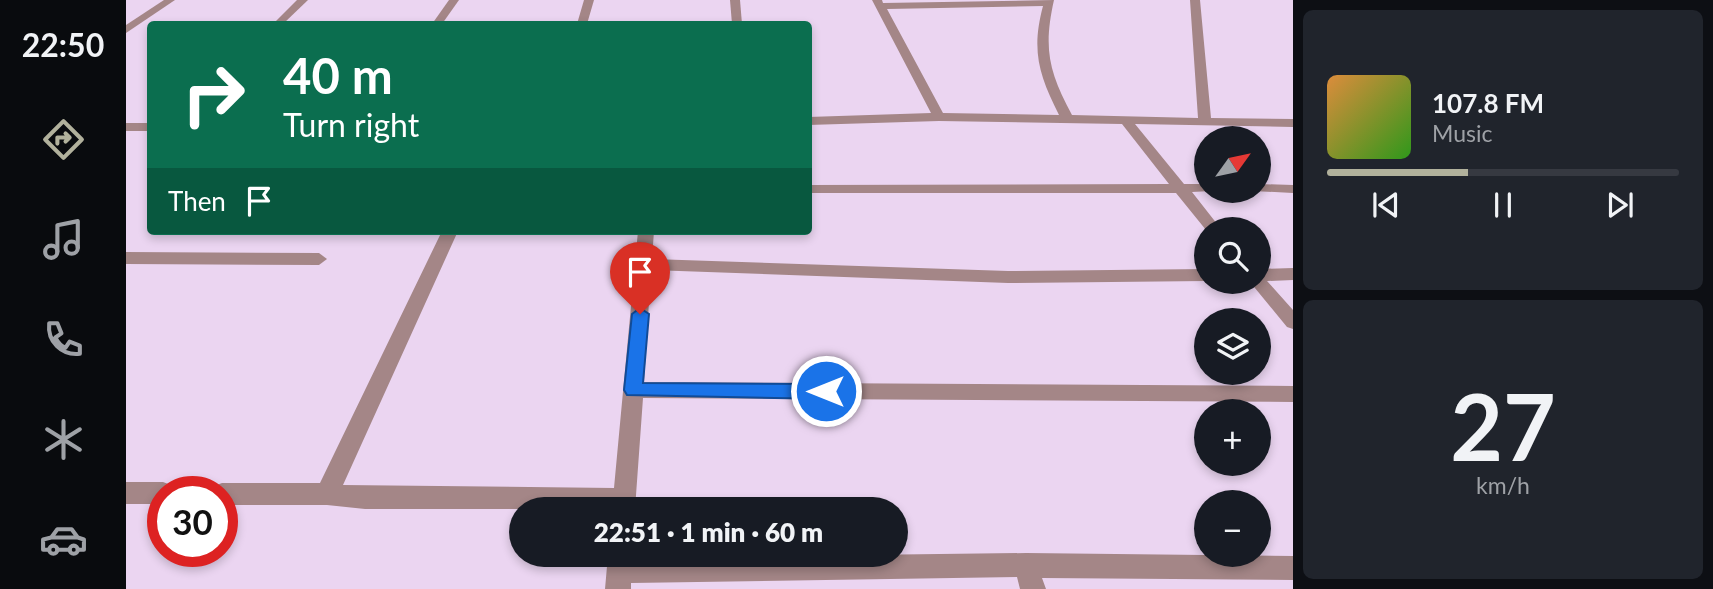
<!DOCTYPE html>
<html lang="en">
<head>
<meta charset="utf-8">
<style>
  body { margin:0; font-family:Lato,sans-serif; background:#20242c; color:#f1f3f6; height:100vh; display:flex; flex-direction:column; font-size:26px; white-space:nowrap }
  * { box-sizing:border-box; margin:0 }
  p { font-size:23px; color:#9ea1a6 }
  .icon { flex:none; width:38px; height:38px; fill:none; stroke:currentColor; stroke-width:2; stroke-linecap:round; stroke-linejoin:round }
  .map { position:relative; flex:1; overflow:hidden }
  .side { display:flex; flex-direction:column; gap:10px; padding:10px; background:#0d0f14; width:420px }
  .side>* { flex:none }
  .banner { position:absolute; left:21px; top:21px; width:665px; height:214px; border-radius:7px; box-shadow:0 4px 10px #0003; background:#0b6e4f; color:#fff; overflow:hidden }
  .needle { width:46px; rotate:57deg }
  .buttons { position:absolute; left:1068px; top:126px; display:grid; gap:14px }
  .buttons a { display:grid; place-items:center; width:77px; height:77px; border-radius:50%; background:#171b24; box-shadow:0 4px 10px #0003; font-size:35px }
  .speed { position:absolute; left:21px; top:476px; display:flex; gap:14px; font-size:35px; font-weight:700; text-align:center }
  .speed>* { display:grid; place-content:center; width:91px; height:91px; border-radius:50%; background:#171b24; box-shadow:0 4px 10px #0003; line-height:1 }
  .speed .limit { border:10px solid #d22; background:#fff; color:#111 }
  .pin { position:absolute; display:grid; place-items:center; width:60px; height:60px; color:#fff; margin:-72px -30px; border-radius:50% 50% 50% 0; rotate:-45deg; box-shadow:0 0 7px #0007 }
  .pin .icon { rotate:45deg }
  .me { position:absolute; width:77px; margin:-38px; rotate:270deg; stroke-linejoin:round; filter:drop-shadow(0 0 5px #0008) }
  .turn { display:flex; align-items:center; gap:24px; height:147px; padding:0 21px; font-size:32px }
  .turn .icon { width:91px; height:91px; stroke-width:2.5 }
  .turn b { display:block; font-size:49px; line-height:60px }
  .then { display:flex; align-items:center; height:66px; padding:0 21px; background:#0003; gap:14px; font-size:26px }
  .side .tile { flex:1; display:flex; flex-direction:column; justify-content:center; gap:10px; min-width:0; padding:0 24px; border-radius:10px; background:#20242c }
  .side .dial { align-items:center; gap:0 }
  .dial b { font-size:91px; line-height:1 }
  .song { display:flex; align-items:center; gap:21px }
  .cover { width:84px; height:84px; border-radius:10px; background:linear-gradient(135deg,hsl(30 70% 55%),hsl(110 70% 35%)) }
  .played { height:7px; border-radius:4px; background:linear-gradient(90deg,#b1b19c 40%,#363941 40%) }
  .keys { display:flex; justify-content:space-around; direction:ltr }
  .trip { position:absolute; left:383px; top:497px; width:399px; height:70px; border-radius:35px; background:#171b24; box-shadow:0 4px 10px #0003; font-weight:800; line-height:70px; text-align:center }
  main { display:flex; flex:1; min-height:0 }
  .menu { display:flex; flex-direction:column; width:126px; justify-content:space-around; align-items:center; background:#090b0e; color:#9ea1a6 }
  .menu .icon { width:49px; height:49px }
  .menu .on { color:#b1b19c }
  .menu b { font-size:32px; color:#f1f3f6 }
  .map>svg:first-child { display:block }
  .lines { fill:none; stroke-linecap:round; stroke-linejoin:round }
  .minor { fill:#a48687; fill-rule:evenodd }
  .route { fill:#1a73e8; stroke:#114b97; stroke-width:2 }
</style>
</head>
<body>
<main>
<nav class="menu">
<b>22:50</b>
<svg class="icon on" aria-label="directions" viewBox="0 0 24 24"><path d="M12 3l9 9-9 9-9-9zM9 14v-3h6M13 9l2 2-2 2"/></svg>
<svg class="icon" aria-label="music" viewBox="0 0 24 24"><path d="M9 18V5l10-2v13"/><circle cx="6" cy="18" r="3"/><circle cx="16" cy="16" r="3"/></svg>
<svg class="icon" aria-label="phone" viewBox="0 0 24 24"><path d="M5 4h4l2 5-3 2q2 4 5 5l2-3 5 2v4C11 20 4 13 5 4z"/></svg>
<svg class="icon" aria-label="climate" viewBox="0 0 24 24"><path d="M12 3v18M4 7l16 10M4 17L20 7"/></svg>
<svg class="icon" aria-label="car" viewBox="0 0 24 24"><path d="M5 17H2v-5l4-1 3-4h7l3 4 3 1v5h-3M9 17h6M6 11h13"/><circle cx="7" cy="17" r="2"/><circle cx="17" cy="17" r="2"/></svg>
</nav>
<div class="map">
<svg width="1167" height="589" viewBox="0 0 1167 589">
  <rect width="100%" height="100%" fill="#ebd5f1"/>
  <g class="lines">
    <!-- minor -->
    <g class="minor">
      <path d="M38 0H49L0 33V25Z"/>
      <path d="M171 0H182L157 24H147Z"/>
      <path d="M323 0H333L316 24H306Z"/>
      <path d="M458 0H468L461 24H451Z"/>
      <path d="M604 0H614L616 24H606Z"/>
      <path d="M746 0H756L757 3 928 0C917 49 923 72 946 115L1072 118 1064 0H1074L1085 118 1167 119V127L1009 124 1058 184H1080V191H1085L1066 192 1095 229 1080 230 1050 193H682V185L1043 184 996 124 813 121 682 125V117L805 113ZM917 6C905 51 913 75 933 115L817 113 761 9Z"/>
      <rect x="0" y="123" width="24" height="8"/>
      <path d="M1132 184 1167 185V193L1127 191H1132Z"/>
      <path d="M316 231H332L217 485 488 488 512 231H528L526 259 882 271 1080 269V281L882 283 525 270 518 382 1167 386V402L517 398 509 509H239L201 505H96V492H86L88 486 96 483H194Z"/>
      <path d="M0 252 193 253 201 259 193 265 0 264Z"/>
      <path d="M1167 268V280L1141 281 1167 310V329L1161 327 1124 282H1132V269Z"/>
      <path d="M0 482H37L45 485 48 492H37V504H0Z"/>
      <path d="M900 553 1167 556V580L916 578 920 589H894L891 577 505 583V589H479L482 555H506V558Z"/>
    </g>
  </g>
  <!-- route -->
  <path class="route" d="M514 308 523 314 517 383 700 384 709 391 700 399 501 395 498 390 506 314Z"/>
</svg>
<div class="buttons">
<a><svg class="needle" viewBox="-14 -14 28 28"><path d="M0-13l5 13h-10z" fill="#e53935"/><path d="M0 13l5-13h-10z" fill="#9ea1a6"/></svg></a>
<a><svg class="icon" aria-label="search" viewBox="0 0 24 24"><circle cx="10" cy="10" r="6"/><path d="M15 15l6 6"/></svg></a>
<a><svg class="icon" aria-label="layers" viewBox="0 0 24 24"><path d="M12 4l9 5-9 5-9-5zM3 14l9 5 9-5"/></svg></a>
<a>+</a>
<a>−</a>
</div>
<div class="speed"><div class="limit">30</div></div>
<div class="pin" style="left:514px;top:314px;background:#d93025"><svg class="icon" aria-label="arrive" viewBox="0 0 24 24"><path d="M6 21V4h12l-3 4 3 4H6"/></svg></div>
<svg class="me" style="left:700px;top:391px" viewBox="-20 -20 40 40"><circle r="17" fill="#1a73e8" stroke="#fff" stroke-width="3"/><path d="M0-11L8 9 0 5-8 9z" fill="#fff"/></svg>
<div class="trip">22:51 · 1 min · 60 m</div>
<div class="banner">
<div class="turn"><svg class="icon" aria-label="right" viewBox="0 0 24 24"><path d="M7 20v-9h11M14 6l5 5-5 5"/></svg><div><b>40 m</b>Turn right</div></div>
<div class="then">Then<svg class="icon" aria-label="arrive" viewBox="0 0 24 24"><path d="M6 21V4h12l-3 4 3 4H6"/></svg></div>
</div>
</div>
<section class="side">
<div class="tile">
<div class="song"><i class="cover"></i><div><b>107.8 FM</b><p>Music</p></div></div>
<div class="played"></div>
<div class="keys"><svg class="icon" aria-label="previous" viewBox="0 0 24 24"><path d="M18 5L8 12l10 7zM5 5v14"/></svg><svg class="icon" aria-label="pause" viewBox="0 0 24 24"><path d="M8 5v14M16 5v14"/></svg><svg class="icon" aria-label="next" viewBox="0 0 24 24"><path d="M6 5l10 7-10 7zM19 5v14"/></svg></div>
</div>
<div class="tile dial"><b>27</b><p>km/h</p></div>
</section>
</main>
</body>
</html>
